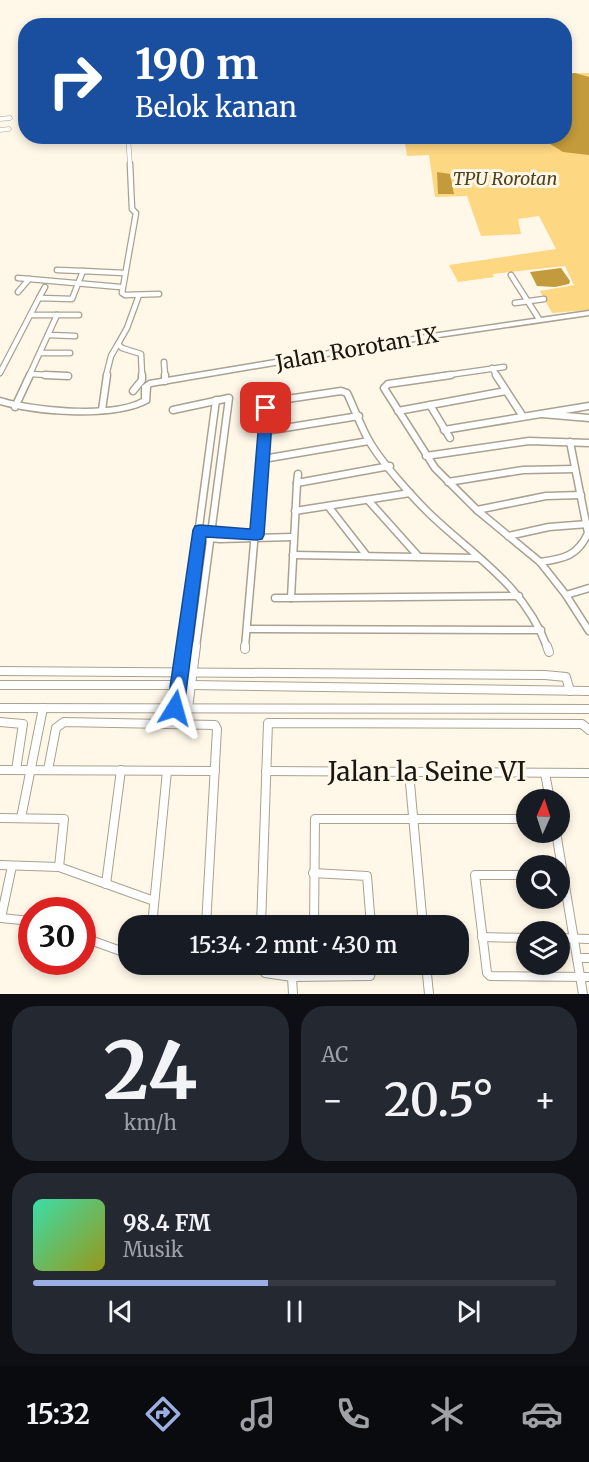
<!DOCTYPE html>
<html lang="id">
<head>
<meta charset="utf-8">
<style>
  body { margin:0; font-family:Merriweather,serif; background:#242831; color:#f1f3f6; height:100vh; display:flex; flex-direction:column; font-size:22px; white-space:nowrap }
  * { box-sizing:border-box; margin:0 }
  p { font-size:20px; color:#9ea1a6 }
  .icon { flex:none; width:33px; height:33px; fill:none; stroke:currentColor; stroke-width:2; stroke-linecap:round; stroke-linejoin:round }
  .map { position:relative; height:994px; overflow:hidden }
  .panel { display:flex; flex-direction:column; gap:12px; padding:12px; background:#0d0f14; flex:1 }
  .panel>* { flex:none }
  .banner { position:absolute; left:18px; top:18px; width:554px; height:126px; border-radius:24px; box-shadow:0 3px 9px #0003; background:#1a4fa0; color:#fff; overflow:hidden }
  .needle { width:39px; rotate:3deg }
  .buttons { position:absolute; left:516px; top:789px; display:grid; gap:12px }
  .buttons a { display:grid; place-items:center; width:54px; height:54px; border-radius:50%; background:#171b24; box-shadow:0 3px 9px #0003; font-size:30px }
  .speed { position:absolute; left:18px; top:897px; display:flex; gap:12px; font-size:30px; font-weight:700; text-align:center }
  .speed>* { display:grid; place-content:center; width:78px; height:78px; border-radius:50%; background:#171b24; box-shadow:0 3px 9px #0003; line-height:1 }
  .speed .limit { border:9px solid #d22; background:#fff; color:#111 }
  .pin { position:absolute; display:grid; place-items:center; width:51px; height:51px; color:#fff; margin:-26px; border-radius:12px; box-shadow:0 3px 9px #0006 }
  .me { position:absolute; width:66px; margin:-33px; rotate:8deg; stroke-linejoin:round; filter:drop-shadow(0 0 4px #0008) }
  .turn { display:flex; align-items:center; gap:21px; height:126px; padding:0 18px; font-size:27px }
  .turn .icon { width:78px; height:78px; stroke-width:2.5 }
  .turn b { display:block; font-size:42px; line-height:51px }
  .big { font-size:45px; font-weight:600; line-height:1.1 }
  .panel .card { flex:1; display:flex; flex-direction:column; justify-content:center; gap:9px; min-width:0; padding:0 21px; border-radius:24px; background:#242831 }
  .panel .dial { align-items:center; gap:0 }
  .dial b { font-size:78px; line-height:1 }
  .song { display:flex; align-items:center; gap:18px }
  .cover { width:72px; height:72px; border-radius:9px; background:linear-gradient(135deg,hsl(160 70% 55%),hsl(60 70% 35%)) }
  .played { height:6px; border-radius:3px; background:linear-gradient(90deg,#9bafe3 45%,#363941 45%) }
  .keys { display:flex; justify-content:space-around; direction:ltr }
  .heat { display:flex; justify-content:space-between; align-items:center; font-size:33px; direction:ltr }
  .panel .tiles { flex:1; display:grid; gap:12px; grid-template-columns:1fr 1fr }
  .card:last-child { grid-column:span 2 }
  .trip { position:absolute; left:118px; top:915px; width:351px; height:60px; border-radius:24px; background:#171b24; box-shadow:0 3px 9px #0003; font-weight:600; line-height:60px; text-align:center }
  .menu { display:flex; height:96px; justify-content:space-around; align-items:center; background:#090b0e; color:#9ea1a6 }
  .menu .icon { width:42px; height:42px }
  .menu .active { color:#9bafe3 }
  .menu b { font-size:27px; color:#f1f3f6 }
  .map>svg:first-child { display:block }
  .green { fill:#fed783 }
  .water { fill:#c39a3c }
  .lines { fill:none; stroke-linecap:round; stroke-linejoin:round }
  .street-far3-casing { stroke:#aaa190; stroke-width:5 }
  .street-far2-casing { stroke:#aaa190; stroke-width:7 }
  .street-far1-casing { stroke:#aaa190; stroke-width:9 }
  .street-casing { stroke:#aaa190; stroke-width:10 }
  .secondary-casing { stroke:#aaa190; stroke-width:3 }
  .street-far3 { stroke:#fff; stroke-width:4 }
  .street-far2 { stroke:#fff; stroke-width:4.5 }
  .street-far1 { stroke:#fff; stroke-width:6 }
  .street { stroke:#fff; stroke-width:8 }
  .secondary { fill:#fff; fill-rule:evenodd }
  .route { fill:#1a73e8; stroke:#114b97; stroke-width:1.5 }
  .labels { text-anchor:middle; stroke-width:6; stroke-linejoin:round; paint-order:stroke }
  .far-park-label { font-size:18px; font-style:italic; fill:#52411a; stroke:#fff8e9 }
  .street-label { font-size:21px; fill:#1a1710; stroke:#fff8e9 }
  .near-street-label { font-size:26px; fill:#1a1710; stroke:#fff8e9 }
</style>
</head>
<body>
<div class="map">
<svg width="589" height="994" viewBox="0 0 589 994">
  <rect width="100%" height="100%" fill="#fff8e9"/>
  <!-- green -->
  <path class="green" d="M564 73H589V310L552 313 540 291 574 285 565 266 493 274 494 277 458 282 449 265 556 249 539 216 518 219 521 234 481 236 467 196 435 197 429 155 407 156 405 143 469 142 468 136H564Z"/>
  <!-- water -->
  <g class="water">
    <path d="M575 73 589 77V155L563 152 539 137 564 136V74Z"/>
    <path d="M437 172 450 174 454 194H438Z"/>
    <path d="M561 268 570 281 569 284 555 287 537 286 530 272Z"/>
  </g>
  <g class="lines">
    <!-- street-far3 casing -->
    <g class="street-far3-casing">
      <g id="street-far3">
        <path d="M0 119 10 118"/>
        <path d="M0 130 9 129"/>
        <path d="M128 136 130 165"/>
      </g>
    </g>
    <!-- street-far2 casing -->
    <g class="street-far2-casing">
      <g id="street-far2">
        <path d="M130 164 132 209 136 213 122 293 125 295 159 294"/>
        <path d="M57 270 83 271"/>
        <path d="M511 275 539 319"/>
        <path d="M18 278 120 287"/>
        <path d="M18 292 29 279"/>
        <path d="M139 295 127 328 118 344 122 348 141 354 142 376"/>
        <path d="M39 298 45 287"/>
        <path d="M515 303 544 299"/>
        <path d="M31 315H79"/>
        <path d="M48 335 75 336"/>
        <path d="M40 353H70"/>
        <path d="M164 362 165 376"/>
        <path d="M492 368 497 376"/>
        <path d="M0 373 39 298 72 299 83 271 124 273"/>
        <path d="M30 374 68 376"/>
        <path d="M29 376 57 315"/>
        <path d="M106 376 111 356 118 344"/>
        <path d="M441 376 504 367"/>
      </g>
    </g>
    <!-- street-far1 casing -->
    <g class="street-far1-casing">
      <g id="street-far1">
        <path d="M45 375 68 376"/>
        <path d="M165 375V381"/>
        <path d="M451 375 388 384 384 388 435 468 477 510 540 562 566 595 589 631"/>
        <path d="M496 375 522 415"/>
        <path d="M133 391 142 380V375"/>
        <path d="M267 402 341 391 347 393C354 408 360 424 368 439 380 461 414 499 433 517 478 559 525 587 547 647"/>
        <path d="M430 405 450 438"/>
        <path d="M15 407 30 375"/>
        <path d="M102 410 107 375"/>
        <path d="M173 410 229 398 196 647"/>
        <path d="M398 411 506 391"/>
        <path d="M542 414 589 418"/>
        <path d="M444 430 589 406"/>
        <path d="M266 431 359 416"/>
        <path d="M426 456 529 441 589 443"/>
        <path d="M263 459 369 441"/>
        <path d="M390 466 297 483 291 598 519 596"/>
        <path d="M448 482 523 470 575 469"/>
        <path d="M297 483 298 474"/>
        <path d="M368 500 419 557"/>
        <path d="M328 506 367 556"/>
        <path d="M477 510 546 496 581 495"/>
        <path d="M295 511 410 493"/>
        <path d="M200 530 250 534"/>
        <path d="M508 536 549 527 588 524"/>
        <path d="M199 537 220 539 293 537"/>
        <path d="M293 555 479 558"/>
        <path d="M540 562C563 559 578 556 588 533L570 442"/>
        <path d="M566 595 589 588"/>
        <path d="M275 598H291"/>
        <path d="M248 629 541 630"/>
        <path d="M183 647 216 400"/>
        <path d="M245 647 267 393"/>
      </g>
    </g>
    <!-- street casing -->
    <g class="street-casing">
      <g id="street">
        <path d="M547 646 549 652"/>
        <path d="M245 649V646"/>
        <path d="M0 671 545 675 566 677 570 691"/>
        <path d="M0 685H191L589 691"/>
        <path d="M0 708 589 709"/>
        <path d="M175 708 183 646"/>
        <path d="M188 708 196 646"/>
        <path d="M0 722 23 724 16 770"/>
        <path d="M0 770 215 771"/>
        <path d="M48 770 56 728 64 722 215 725 217 729 206 926"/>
        <path d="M266 771 589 773"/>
        <path d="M409 772 423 926"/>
        <path d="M545 773 550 800"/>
        <path d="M0 818 64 819 59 867"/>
        <path d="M21 818 43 708"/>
        <path d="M556 832 583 994"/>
        <path d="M0 865 59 867 154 901"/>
        <path d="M313 873 367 876 371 926"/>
        <path d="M526 875H475L487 973 490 976 589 977"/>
        <path d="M106 884 121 770"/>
        <path d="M0 918 32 921"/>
        <path d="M1 918 12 866"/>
        <path d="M152 926 167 771"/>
        <path d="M261 926 268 723 582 724 589 730"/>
        <path d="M314 926 315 819H526"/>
        <path d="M82 937 129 954"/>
        <path d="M482 937 526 938"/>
        <path d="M560 938 589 939"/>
        <path d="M577 958H589"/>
        <path d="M260 964 265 973 292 977 370 976 373 964"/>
        <path d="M314 964V976"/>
        <path d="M426 964 429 994"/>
        <path d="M292 977 293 994"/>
      </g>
    </g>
    <!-- secondary casing -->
    <g class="secondary-casing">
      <path id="secondary" d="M589 311V315L432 338 151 386 150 387 149 402C115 421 37 415 0 404V398C33 408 112 416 142 399V386L149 381 432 334Z"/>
    </g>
    <!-- street-far3 -->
    <use href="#street-far3" class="street-far3"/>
    <!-- street-far2 -->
    <use href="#street-far2" class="street-far2"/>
    <!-- street-far1 -->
    <use href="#street-far1" class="street-far1"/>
    <!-- street -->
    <use href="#street" class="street"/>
    <!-- secondary -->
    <use href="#secondary" class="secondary"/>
  </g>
  <!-- route -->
  <path class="route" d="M266 403 273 408 264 535 262 539 257 540 206 537 184 708 181 714 175 716 170 714 167 708 193 530 195 526 200 525 250 529 260 408Z"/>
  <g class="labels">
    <!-- far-park labels -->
    <g class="far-park-label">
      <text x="505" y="185">TPU Rorotan</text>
    </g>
    <!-- street labels -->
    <g class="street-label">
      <text transform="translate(357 349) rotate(-10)" y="7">Jalan Rorotan IX</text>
    </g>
    <!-- near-street labels -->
    <g class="near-street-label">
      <text x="427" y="781">Jalan la Seine VI</text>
    </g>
  </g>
</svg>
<div class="buttons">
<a><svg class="needle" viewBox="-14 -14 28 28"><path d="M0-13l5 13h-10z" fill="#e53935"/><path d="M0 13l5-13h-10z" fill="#9ea1a6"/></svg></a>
<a><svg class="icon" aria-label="search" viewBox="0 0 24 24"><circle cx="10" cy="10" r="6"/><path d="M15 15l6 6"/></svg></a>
<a><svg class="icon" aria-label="layers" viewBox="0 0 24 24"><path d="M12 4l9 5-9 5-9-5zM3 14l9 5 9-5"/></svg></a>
</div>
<div class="speed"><div class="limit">30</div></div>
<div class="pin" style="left:266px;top:408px;background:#d93025"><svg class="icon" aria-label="arrive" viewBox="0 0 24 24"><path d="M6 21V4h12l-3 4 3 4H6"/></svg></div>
<svg class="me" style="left:175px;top:708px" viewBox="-20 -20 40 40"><path d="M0-17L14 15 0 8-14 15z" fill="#1a73e8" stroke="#fff" stroke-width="4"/></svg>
<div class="trip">15:34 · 2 mnt · 430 m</div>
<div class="banner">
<div class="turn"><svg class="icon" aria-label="right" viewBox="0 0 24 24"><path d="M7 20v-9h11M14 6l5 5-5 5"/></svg><div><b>190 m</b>Belok kanan</div></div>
</div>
</div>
<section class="panel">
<div class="tiles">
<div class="card dial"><b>24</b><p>km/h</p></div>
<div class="card"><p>AC</p>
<div class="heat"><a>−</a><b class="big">20.5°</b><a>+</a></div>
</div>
<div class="card">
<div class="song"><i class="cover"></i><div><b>98.4 FM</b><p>Musik</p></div></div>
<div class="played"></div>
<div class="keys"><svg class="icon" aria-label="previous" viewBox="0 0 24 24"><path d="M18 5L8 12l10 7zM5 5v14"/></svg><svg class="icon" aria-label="pause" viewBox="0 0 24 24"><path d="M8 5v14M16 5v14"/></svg><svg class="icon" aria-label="next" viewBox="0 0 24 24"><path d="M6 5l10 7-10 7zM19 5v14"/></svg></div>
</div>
</div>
</section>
<nav class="menu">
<b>15:32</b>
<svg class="icon active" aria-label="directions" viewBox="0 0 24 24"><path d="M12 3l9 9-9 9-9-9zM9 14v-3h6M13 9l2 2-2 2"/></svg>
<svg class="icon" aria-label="music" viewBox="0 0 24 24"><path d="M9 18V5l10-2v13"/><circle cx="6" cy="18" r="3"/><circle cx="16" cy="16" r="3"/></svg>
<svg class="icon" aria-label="phone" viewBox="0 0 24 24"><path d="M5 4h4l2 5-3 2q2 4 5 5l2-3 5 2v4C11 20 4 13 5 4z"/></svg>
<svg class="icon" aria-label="climate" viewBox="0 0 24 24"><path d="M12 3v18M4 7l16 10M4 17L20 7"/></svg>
<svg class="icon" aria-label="car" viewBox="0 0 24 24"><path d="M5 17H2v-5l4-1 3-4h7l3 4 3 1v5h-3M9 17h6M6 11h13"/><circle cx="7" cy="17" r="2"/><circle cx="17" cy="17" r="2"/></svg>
</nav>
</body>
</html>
